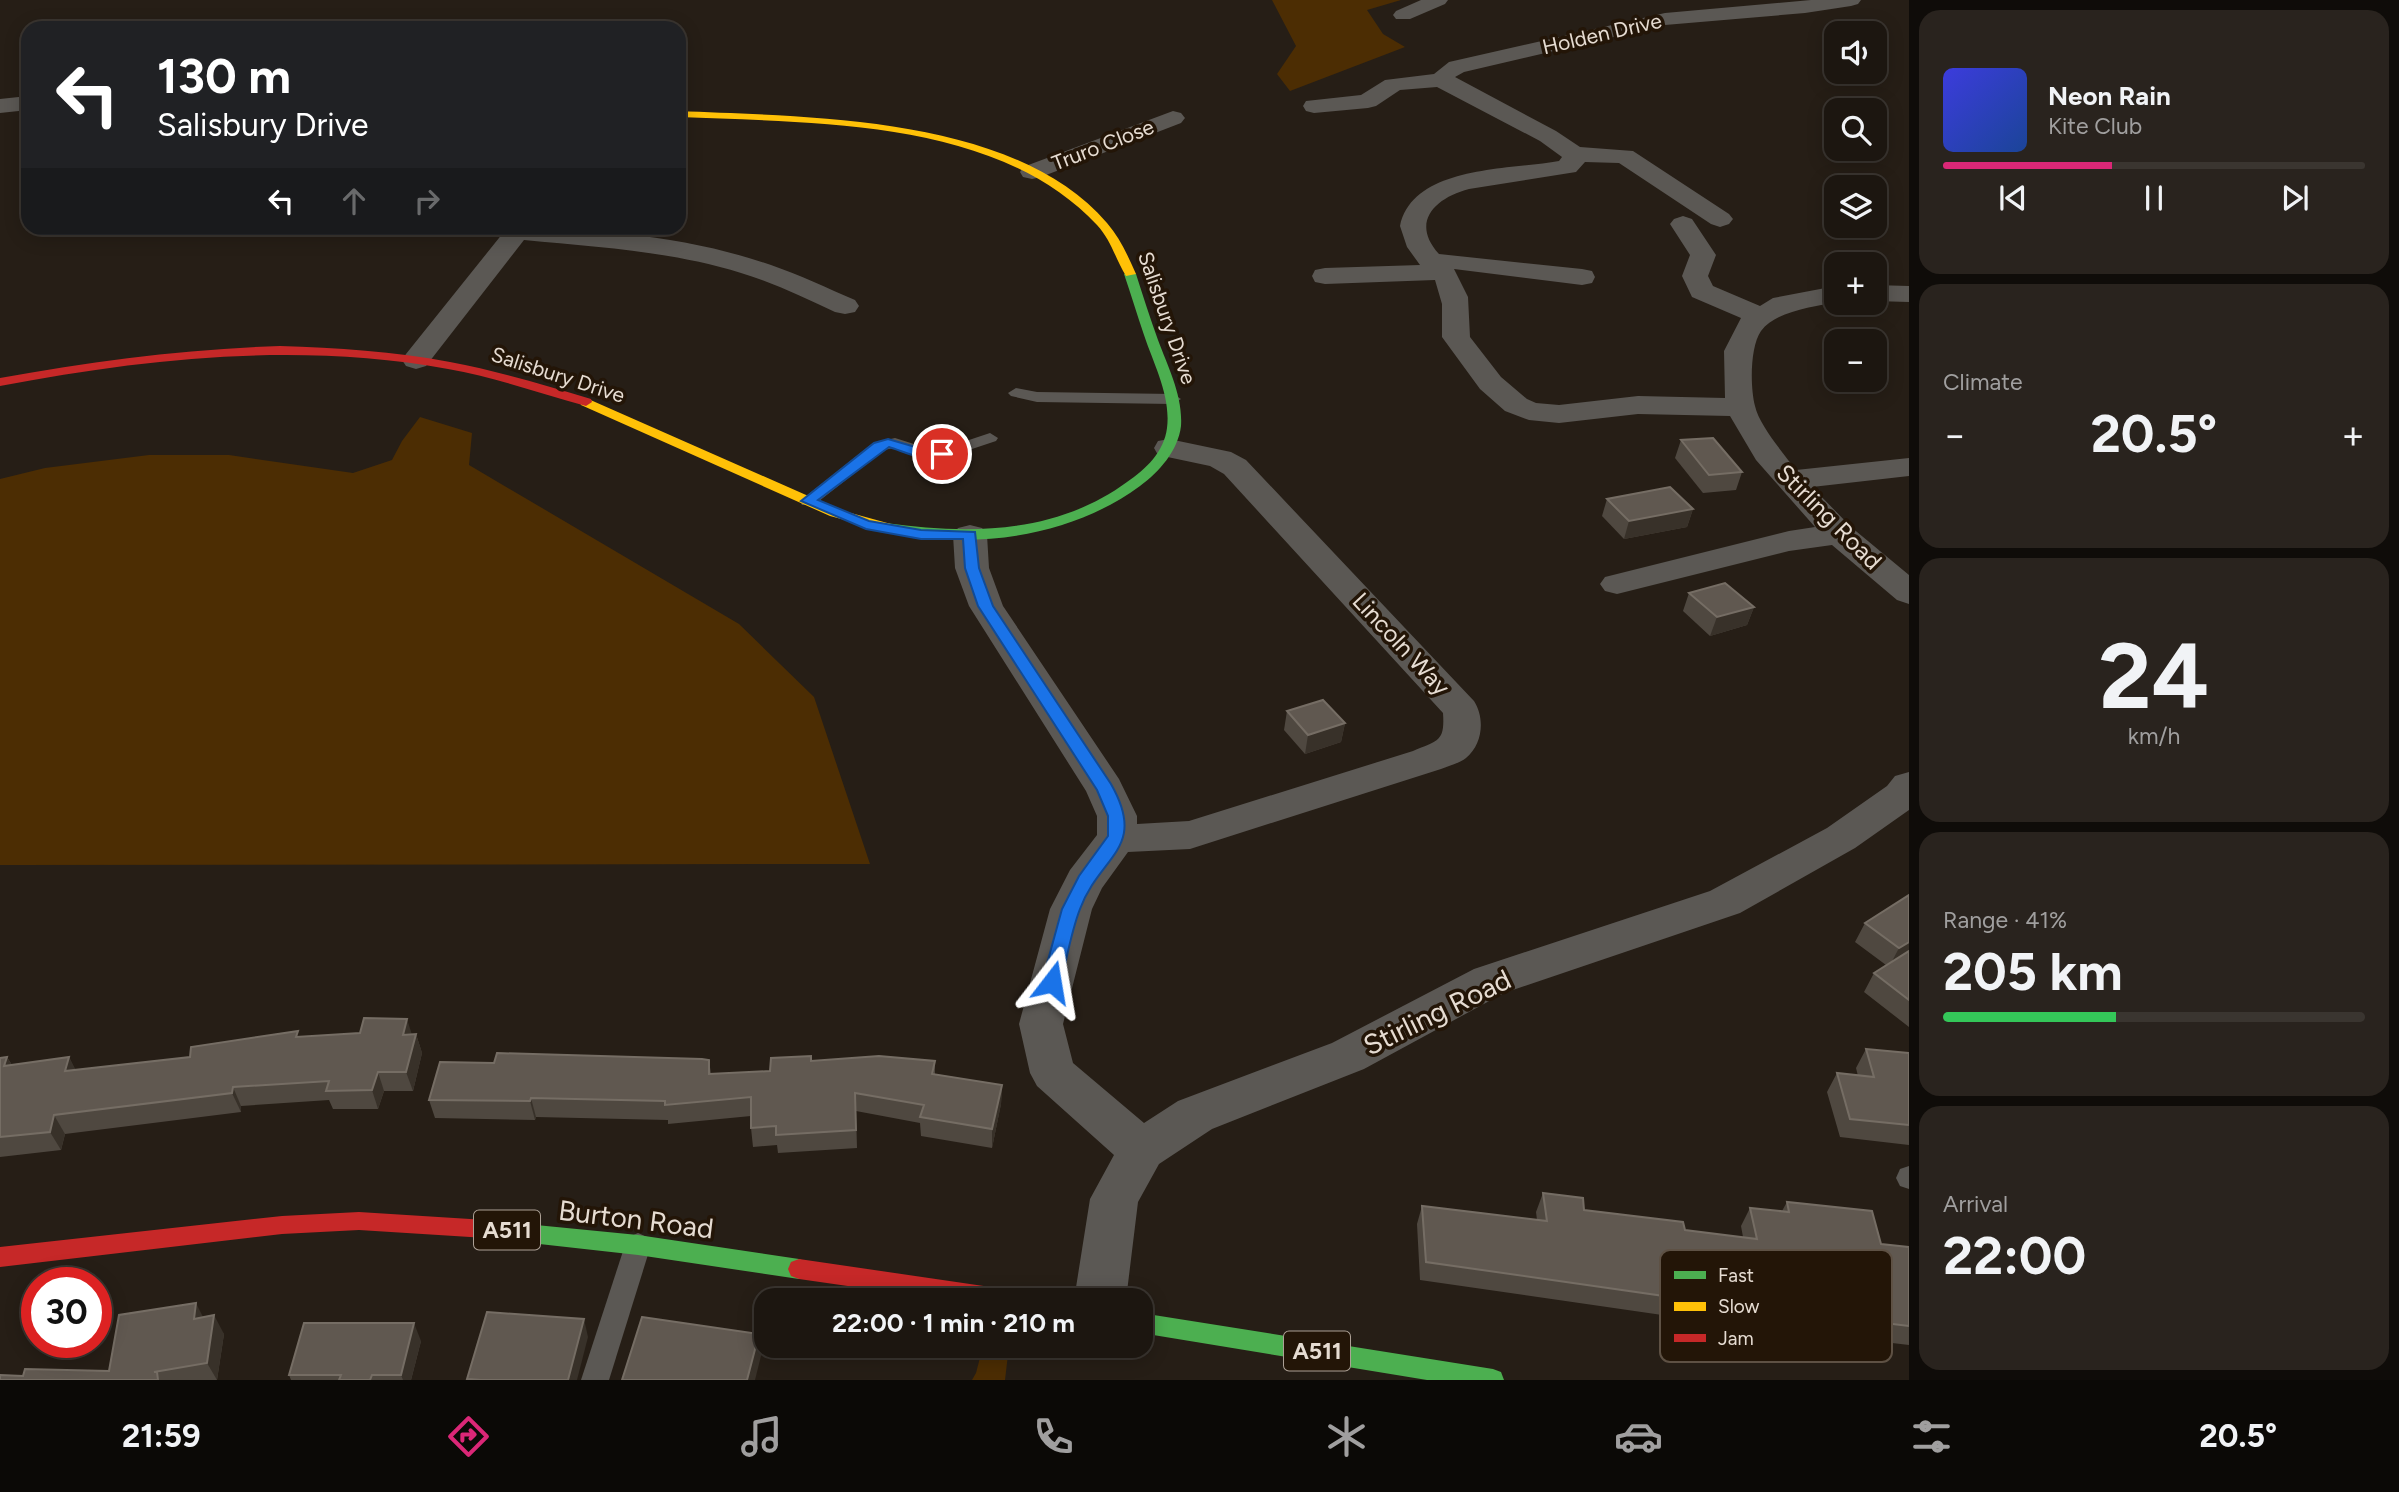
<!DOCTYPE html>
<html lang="en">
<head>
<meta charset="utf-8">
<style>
  body { margin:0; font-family:Figtree,sans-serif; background:#29231e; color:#f1f3f6; height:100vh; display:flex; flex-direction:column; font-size:26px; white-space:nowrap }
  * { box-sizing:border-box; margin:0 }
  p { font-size:23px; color:#a09f9f }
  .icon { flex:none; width:38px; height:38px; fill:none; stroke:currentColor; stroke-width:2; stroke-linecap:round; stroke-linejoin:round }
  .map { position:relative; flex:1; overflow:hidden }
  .panel { display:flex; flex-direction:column; gap:10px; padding:10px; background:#0f0c09; width:490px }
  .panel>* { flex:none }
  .hud { position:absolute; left:21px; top:21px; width:665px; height:214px; border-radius:21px; box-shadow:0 4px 18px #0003,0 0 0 2px #3a3530; background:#202124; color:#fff; overflow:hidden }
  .tools { position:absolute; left:1824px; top:21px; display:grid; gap:14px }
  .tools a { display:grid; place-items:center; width:63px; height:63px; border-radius:14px; background:#1c1610; box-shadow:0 4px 18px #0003,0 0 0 2px #3a3530; font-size:35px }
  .speed { position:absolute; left:21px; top:1267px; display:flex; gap:14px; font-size:35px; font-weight:700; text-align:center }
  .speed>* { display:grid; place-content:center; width:91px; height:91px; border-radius:50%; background:#1c1610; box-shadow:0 4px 18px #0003,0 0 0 2px #3a3530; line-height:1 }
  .speed .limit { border:10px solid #d22; background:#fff; color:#111 }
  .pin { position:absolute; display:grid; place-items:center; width:60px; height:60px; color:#fff; margin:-30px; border:4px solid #fff; border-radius:50%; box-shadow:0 2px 7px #0007 }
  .me { position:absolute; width:77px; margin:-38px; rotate:14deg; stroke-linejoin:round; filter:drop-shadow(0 0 5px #0008) }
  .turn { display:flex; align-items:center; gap:24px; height:147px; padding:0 21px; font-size:32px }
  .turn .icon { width:91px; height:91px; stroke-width:2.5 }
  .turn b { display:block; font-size:49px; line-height:60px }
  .lanes { display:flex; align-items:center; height:66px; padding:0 21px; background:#0003; justify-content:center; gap:35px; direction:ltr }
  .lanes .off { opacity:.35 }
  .big { font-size:52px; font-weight:700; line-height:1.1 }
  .panel .widget { flex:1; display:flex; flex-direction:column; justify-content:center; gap:10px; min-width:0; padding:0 24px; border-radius:21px; background:#29231e }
  .panel .dial { align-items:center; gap:0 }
  .dial b { font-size:91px; line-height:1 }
  .song { display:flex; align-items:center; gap:21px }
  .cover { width:84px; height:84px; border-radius:10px; background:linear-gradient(135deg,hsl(240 70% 55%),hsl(220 70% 35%)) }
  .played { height:7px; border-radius:4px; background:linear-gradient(90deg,#db2777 40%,#3a3530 40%) }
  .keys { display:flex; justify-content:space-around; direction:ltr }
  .heat { display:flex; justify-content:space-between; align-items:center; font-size:38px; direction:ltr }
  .charge { height:10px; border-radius:5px; background:linear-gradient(90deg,#34c759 41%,#3a3530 0) }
  .trip { position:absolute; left:754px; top:1288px; width:399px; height:70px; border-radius:21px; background:#1c1610; box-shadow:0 4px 18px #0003,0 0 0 2px #3a3530; font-weight:700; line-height:70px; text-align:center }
  .dock { display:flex; height:112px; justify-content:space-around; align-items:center; background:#0b0906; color:#a09f9f }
  .dock .icon { width:49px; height:49px }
  .dock .selected { color:#db2777 }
  .dock b { font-size:32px; color:#f1f3f6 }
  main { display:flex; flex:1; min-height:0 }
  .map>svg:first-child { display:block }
  .green { fill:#4c2d03 }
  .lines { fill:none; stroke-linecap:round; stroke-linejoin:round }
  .lane { fill:#5b5854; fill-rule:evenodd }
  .street { fill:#5b5854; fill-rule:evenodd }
  .fast { fill:#4caf50; fill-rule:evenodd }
  .slow { fill:#ffc107; fill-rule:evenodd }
  .jam { fill:#c62828; fill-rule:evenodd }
  .wall { fill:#4f4840 }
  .shaded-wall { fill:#383129 }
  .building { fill:#605850; stroke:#756d64; stroke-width:2 }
  .route { fill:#1a73e8; stroke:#114b97; stroke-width:2 }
  .labels { text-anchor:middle; stroke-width:7; stroke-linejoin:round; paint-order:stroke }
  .far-street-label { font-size:21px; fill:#e6dcd2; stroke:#231507 }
  .shield { fill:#231507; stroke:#aca095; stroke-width:2 }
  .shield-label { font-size:23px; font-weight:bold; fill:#e6dcd2 }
  .street-label { font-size:24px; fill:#e6dcd2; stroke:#231507 }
  .near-street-label { font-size:28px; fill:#e6dcd2; stroke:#231507 }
  .key { fill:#231507; stroke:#5e5144; stroke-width:2 }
  .key-label { font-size:19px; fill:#e6dcd2 }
</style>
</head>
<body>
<main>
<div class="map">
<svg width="1909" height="1380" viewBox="0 0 1909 1380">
  <rect width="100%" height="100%" fill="#261e16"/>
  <!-- green -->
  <g class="green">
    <path d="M1272 0H1401L1367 10 1383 34 1405 47 1290 91 1277 74 1296 46Z"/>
    <path d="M420 417 472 433 469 465 739 624 814 697 870 864 0 865V479L45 468 149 455H229L353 473 392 460 402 441Z"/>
    <path d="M983 1346H1009L1005 1380H972L976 1373Z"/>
  </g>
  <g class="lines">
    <!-- lane -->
    <g class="lane">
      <path d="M1016 388 1037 392 1173 394 1181 399 1173 404 1037 402 1011 396 1008 393Z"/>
      <path d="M990 433 998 438 996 441 936 461 894 448 884 450 814 505H802L800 501 873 443 895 438 936 451Z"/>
      <path d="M1909 1166V1189L1900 1186 1896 1178 1900 1169Z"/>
      <path d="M638 1233 647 1237 651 1245 609 1380H581L625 1245 629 1237Z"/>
    </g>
    <!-- street -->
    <g class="street">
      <path d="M1421 0H1448L1445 4 1410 19H1396L1393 15 1396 11Z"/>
      <path d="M1811 0H1861L1858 4 1851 6 1805 13 1665 25 1464 72 1455 77 1556 131 1580 147 1633 151 1729 214 1733 219 1729 224 1720 227 1711 224 1619 163 1585 162 1576 172 1469 189C1435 198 1410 222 1439 254L1582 269 1592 271 1595 277 1592 283 1582 285 1454 269 1468 297 1470 337 1501 377 1527 399 1536 403 1559 405 1638 396 1725 398 1724 351 1741 318 1692 297 1682 276 1690 255 1670 224 1674 219 1683 216 1692 219 1716 255 1708 276 1713 286 1760 306 1773 298 1836 286V302C1813 307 1776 311 1761 331 1750 347 1750 387 1755 406 1759 425 1784 454 1796 470L1909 458V476L1812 487 1851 527 1909 575V604L1897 600 1832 545 1789 551 1617 594 1605 591 1600 584 1605 577 1789 531 1815 527 1756 460 1730 416 1638 414 1559 423 1529 420 1505 411 1480 389 1442 337V304L1435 280 1325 284 1315 282 1312 276 1315 270 1325 268 1420 265 1407 247 1400 226C1413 165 1511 170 1559 161L1562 157 1540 141 1437 87 1400 90 1376 106 1368 108 1314 113 1306 111 1303 106 1306 101 1361 95 1385 80 1434 74 1449 62 1665 13Z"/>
      <path d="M28 96V110L0 113V99Z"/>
      <path d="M1173 111 1181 113 1185 118 1181 123 1041 177 1032 179 1023 177 1020 172 1023 167Z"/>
      <path d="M507 228C595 228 687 236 771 265 800 275 827 288 855 300L859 306 855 312 845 314 835 312C804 298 774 283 741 273 671 251 596 247 524 240L426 366 416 369 406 366 402 360 406 354Z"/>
      <path d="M1874 285 1909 286V302L1874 301Z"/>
      <path d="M1169 439 1231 452 1246 460 1474 701C1485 718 1483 744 1466 758 1460 763 1448 766 1441 769L1190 849 1128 852 1102 888 1092 909 1063 1024 1073 1063 1144 1123 1178 1101 1332 1043 1474 969 1710 891 1827 828 1887 786 1895 776 1909 772V810L1855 848 1740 913 1504 993 1364 1069 1212 1129 1159 1164 1138 1202 1126 1300H1074L1090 1199 1114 1155 1037 1086 1030 1073 1019 1024 1050 909 1070 870 1097 835V816L1086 791 969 606 955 568 953 535 958 528 970 525 982 528 987 535 989 568 1003 606 1119 779 1137 816V824L1189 821 1413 751C1438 740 1445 742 1443 713L1224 474 1210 466 1158 455 1154 448 1158 441Z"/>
    </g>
    <!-- fast -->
    <g class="fast">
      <path d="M1130 271 1136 274C1143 296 1150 318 1158 340 1168 367 1183 396 1181 426 1178 451 1159 472 1140 486 1068 539 967 551 881 530L879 527 881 524 886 523C970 535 1056 534 1127 482 1146 469 1164 452 1167 428 1171 396 1154 365 1144 335 1137 315 1131 294 1124 274Z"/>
      <path d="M486 1220 638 1235 799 1259 807 1262 810 1269 807 1276 799 1279 638 1255 486 1238 478 1236 475 1229 478 1222Z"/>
      <path d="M1141 1313 1493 1369 1501 1372 1504 1380H1427L1141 1333Z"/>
    </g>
    <!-- slow -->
    <g class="slow">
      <path d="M679 111C810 117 1014 115 1107 223 1120 238 1128 256 1136 274L1126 276C1116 260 1111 240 1097 225 997 118 815 123 679 117Z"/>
      <path d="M586 398 840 510 891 524 893 527 886 531 830 516 581 405 580 402Z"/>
    </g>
    <!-- jam -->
    <g class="jam">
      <path d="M280 346C337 348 394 351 450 362 498 371 544 385 591 399L592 402 586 406C540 394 495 377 448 369 298 342 148 358 0 386V378C93 361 185 349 280 346Z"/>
      <path d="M359 1212 486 1220 494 1222 497 1229 494 1236 486 1238 359 1230 282 1234 0 1267V1247L282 1216Z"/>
      <path d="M799 1259 1011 1290 1019 1293 1022 1300H945L799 1279 791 1276 788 1269 791 1262Z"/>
    </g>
  </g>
  <!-- wall -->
  <g class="wall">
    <path d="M1681 440 1742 472 1736 490 1703 493 1675 458Z"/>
    <path d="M1607 499 1693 509 1687 527 1624 539 1602 516Z"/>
    <path d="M1689 593 1754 607 1747 625 1710 636 1683 611Z"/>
    <path d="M1287 711 1345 723 1341 742 1305 754 1284 730Z"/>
    <path d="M1909 895V1027L1864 992 1874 973 1886 965 1855 942 1865 923Z"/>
    <path d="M416 1034 422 1053 413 1091H384L378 1109H333L329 1100 241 1106V1112L65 1134 61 1150 0 1157V1058L7 1057 12 1065 69 1057 75 1070 190 1057 300 1037Z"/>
    <path d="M1866 1049 1909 1053V1145L1840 1137 1827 1092 1837 1073 1858 1076 1856 1068Z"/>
    <path d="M709 1060 711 1074 770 1071 811 1061H935V1074L1002 1085 1001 1104 992 1148 921 1136 920 1123 856 1111 857 1148 778 1153 777 1145 753 1147 751 1128V1116L668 1124V1120L536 1117 535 1120 435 1118 429 1100 494 1063Z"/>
    <path d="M1543 1193 1584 1210 1685 1230 1743 1237 1741 1226 1750 1208 1782 1211 1787 1202 1881 1244 1909 1247V1345L1833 1336 1826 1308 1761 1300 1762 1302 1751 1320 1679 1310 1676 1317 1420 1280 1417 1224 1422 1206 1537 1220 1536 1212Z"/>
    <path d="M203 1317 224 1334 217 1380H0L23 1376 109 1371Z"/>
    <path d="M421 1341 411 1380H291L289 1375Z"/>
  </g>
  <!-- shaded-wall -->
  <g class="shaded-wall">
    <path d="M1693 509 1687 527 1624 539 1629 521Z"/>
    <path d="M1754 607 1747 625 1710 636 1717 617Z"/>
    <path d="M1345 723 1341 742 1305 754 1308 735Z"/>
    <path d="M1909 942V954L1889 967 1899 948Z"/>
    <path d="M407 1019 413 1038 403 1035Z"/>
    <path d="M416 1034 422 1053 413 1091 406 1072Z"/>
    <path d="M7 1057 18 1076 4 1066Z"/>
    <path d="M69 1057 79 1076 65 1071Z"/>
    <path d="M378 1072 384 1091 378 1109 372 1090Z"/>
    <path d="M1002 1085 1001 1104 992 1148V1129Z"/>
    <path d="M233 1087 241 1106V1112L232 1093Z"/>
    <path d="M531 1098 536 1117 535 1120 530 1101Z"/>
    <path d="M54 1115 65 1134 61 1150 50 1132Z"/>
    <path d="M196 1303 205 1321 194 1319Z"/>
    <path d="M214 1315 224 1334 217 1380 207 1363Z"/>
    <path d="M584 1319 588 1337 577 1380H568Z"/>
    <path d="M414 1323 421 1341 411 1380H403L401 1375Z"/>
    <path d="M759 1334 762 1352 755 1380H747Z"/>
  </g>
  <!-- building -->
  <g class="building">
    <path d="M1713 438 1742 472 1709 475 1681 440Z"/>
    <path d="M1670 487 1693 509 1629 521 1607 499Z"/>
    <path d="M1725 583 1754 607 1717 617 1689 593Z"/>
    <path d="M1323 700 1345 723 1308 735 1287 711Z"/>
    <path d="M1909 895V942L1899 948 1865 923Z"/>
    <path d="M1909 951V1000L1874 973Z"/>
    <path d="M364 1018 407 1019 403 1035 416 1034 406 1072H378L372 1090 326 1091 329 1081 233 1087 232 1093 54 1115 50 1132 0 1137V1058L7 1057 4 1066 69 1057 65 1071 190 1057 191 1047 298 1031 296 1037 360 1033Z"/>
    <path d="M1866 1049 1909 1053V1125L1850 1119 1837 1073 1874 1077Z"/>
    <path d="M497 1053 702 1059 709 1060V1074L770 1071 771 1058 811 1056V1061L879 1056 935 1061 932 1074 1002 1085 992 1129 920 1117 924 1105 855 1093 856 1130 776 1135V1126L751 1128V1097L665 1105V1101L531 1098 530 1101 429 1100 440 1062 494 1063Z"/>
    <path d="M1543 1193 1583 1198 1584 1210 1683 1222 1685 1230 1757 1239 1750 1208 1789 1212 1787 1202 1872 1211 1881 1244 1909 1247V1326L1844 1318 1837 1290 1757 1280 1762 1302 1684 1292 1685 1299 1426 1262 1422 1206 1547 1221Z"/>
    <path d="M196 1303 194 1319 214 1315 207 1363 154 1372H157L158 1380H0V1375L23 1376 25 1369 109 1371 119 1315Z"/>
    <path d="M487 1312 584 1319 568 1380H481L467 1379Z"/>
    <path d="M642 1317 759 1334 747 1380H622Z"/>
    <path d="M304 1323H414L401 1375H372L370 1380H339L341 1375H289Z"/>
  </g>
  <!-- route -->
  <path class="route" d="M888 439 929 451H947L949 454C934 467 906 452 889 447L818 500 869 521 921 530 975 532 979 568 993 606 1111 784C1148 849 1100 855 1080 909 1071 932 1067 958 1061 982L1058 988 1052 990 1045 988 1042 982 1062 909 1079 876 1108 836V816L1097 790 978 606 965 568 963 539H921L866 529 801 501 874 443Z"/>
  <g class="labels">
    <!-- far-street labels -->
    <g class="far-street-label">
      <text transform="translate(1602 34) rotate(-13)" y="7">Holden Drive</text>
      <text transform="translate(1103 145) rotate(-21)" y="7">Truro Close</text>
      <text transform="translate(1167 318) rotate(71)" y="7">Salisbury Drive</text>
      <text transform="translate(558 375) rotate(18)" y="7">Salisbury Drive</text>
    </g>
    <!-- shield labels -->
    <g class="shield">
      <rect x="474" y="1210.5" width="66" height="39" rx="5"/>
      <rect x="1284" y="1331.5" width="66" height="39" rx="5"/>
    </g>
    <g class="shield-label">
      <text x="507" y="1238">A511</text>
      <text x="1317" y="1359">A511</text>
    </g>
    <!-- street labels -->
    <g class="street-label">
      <text transform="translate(1829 517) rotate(45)" y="8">Stirling Road</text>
      <text transform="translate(1401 644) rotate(47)" y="8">Lincoln Way</text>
    </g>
    <!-- near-street labels -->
    <g class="near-street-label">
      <text transform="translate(1437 1012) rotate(-26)" y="10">Stirling Road</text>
      <text transform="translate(636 1219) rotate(7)" y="10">Burton Road</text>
    </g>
  </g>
  <!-- legend -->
  <rect x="1660" y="1250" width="232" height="112" rx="10" class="key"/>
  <rect x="1674" y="1271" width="32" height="8" fill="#4caf50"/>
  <rect x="1674" y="1302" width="32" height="9" fill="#ffc107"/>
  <rect x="1674" y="1334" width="32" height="8" fill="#c62828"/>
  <g class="key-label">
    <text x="1718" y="1282">Fast</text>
    <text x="1718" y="1313">Slow</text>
    <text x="1718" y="1345">Jam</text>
  </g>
</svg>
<div class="tools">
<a><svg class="icon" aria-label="sound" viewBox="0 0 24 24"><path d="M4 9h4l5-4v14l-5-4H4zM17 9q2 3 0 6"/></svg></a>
<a><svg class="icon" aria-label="search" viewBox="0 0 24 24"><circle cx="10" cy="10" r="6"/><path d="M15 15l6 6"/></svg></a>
<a><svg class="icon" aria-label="layers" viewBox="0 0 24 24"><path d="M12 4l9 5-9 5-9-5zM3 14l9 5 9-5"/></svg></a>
<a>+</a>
<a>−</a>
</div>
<div class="speed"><div class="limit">30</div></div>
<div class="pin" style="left:942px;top:454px;background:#d93025"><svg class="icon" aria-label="arrive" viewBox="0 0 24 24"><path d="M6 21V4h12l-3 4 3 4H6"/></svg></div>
<svg class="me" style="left:1052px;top:982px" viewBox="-20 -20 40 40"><path d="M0-17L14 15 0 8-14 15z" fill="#1a73e8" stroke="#fff" stroke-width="4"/></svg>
<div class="trip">22:00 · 1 min · 210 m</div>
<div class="hud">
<div class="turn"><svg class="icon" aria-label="left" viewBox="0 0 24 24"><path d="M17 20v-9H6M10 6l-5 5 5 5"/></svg><div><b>130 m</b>Salisbury Drive</div></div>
<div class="lanes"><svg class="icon" aria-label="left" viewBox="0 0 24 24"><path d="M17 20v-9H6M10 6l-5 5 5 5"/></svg><svg class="icon off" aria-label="ahead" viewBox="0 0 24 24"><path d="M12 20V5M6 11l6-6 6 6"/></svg><svg class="icon off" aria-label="right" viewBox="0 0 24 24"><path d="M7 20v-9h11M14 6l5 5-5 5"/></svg></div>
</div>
</div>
<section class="panel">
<div class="widget">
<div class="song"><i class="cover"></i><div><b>Neon Rain</b><p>Kite Club</p></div></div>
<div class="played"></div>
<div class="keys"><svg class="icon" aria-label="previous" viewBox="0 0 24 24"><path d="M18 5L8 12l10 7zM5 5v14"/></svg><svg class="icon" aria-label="pause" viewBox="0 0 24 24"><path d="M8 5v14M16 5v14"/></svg><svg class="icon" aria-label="next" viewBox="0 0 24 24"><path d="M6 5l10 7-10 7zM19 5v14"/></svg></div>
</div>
<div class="widget"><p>Climate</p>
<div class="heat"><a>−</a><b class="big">20.5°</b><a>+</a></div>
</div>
<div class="widget dial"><b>24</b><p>km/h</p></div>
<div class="widget"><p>Range · 41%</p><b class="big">205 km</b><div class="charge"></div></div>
<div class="widget"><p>Arrival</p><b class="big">22:00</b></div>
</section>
</main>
<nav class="dock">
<b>21:59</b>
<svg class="icon selected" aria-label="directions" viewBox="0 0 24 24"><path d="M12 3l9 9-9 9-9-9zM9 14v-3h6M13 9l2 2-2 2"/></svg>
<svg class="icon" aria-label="music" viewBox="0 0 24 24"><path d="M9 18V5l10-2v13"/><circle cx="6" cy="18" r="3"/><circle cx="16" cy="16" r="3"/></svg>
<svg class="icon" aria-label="phone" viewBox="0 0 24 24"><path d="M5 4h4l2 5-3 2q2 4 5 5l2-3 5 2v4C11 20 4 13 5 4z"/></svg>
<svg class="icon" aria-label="climate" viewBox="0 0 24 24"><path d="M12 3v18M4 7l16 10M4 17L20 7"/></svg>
<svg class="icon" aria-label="car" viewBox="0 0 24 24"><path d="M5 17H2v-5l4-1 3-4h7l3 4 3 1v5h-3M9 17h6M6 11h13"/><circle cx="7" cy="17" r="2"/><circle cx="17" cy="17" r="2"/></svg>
<svg class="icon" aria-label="filters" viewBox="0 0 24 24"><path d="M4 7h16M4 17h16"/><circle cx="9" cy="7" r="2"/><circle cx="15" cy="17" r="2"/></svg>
<b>20.5°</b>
</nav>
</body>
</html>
